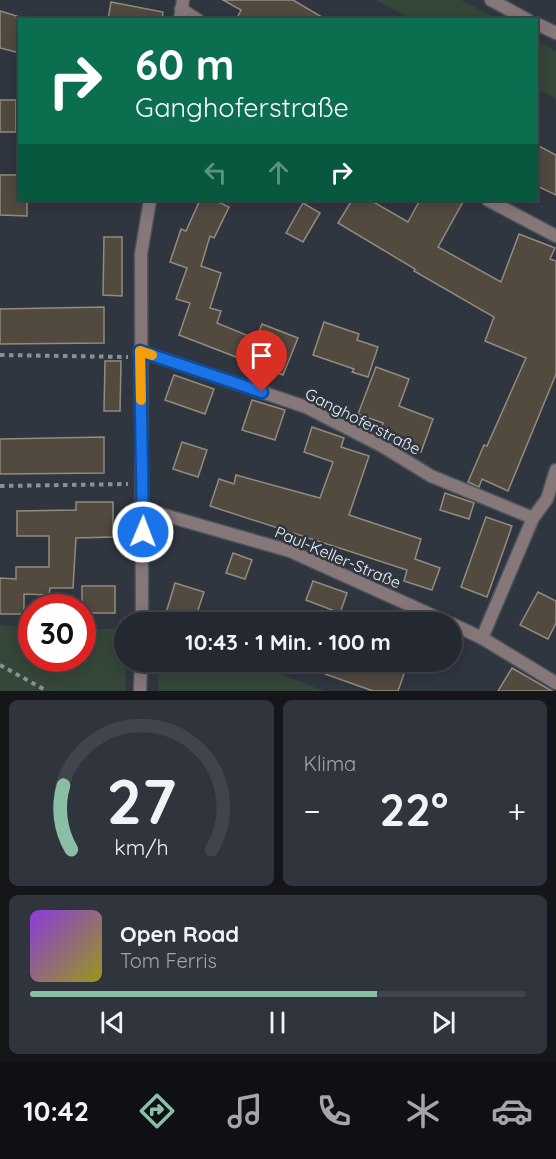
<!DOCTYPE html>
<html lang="de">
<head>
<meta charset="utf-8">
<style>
  body { margin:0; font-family:Quicksand,sans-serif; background:#30343c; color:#f1f3f6; height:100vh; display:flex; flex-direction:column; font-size:22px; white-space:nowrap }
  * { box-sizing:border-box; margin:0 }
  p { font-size:20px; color:#a3a6ab }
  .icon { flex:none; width:33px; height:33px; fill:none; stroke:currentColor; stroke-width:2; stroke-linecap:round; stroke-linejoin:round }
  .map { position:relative; height:691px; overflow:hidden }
  .side { display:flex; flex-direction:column; gap:9px; padding:9px; background:#14161a; flex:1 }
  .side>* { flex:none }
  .hud { position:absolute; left:18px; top:18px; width:520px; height:183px; border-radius:0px; box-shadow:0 3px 15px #0003,0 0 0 2px #41444c; background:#0b6e4f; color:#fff; overflow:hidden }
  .speed { position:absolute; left:18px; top:594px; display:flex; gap:12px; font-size:30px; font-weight:700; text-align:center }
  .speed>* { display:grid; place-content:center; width:78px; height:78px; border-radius:50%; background:#242830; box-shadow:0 3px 15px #0003,0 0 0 2px #41444c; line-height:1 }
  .speed .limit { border:9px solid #d22; background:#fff; color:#111 }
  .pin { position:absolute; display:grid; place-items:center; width:51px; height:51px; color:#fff; margin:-62px -26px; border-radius:50% 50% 50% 0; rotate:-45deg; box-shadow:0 0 6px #0007 }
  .pin .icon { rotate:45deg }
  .me { position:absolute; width:66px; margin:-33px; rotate:1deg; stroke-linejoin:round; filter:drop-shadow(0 0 4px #0008) }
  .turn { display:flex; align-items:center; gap:21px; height:126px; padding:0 18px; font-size:27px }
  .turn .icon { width:78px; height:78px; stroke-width:2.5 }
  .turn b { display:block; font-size:42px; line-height:51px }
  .lanes { display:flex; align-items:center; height:57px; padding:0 18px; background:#0003; justify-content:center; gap:30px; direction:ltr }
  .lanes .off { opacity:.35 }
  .big { font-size:45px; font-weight:700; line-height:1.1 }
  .side .widget { flex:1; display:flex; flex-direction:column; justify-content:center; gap:9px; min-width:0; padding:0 21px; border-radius:9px; background:#30343c }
  .side .dial { align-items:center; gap:0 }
  .dial svg { height:156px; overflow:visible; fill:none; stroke:#41444c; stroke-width:7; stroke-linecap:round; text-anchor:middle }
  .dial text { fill:#f1f3f6; stroke:none }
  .song { display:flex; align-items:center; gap:18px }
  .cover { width:72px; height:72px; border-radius:9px; background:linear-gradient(135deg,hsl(270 70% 55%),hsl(60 70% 35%)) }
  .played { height:6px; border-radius:3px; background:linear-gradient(90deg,#8abfa5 70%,#41444c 70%) }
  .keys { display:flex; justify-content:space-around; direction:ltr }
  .heat { display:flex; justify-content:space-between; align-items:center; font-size:33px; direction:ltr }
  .side .tiles { flex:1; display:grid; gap:9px; grid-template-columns:1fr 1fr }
  .widget:last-child { grid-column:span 2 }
  .trip { position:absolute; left:114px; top:612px; width:348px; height:60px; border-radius:30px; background:#242830; box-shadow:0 3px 15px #0003,0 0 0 2px #41444c; font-weight:700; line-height:60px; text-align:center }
  .tabs { display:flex; height:96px; justify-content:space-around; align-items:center; background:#0e1013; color:#a3a6ab }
  .tabs .icon { width:42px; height:42px }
  .tabs .active { color:#8abfa5 }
  .tabs b { font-size:27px; color:#f1f3f6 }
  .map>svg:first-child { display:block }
  .green { fill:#354739 }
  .building { fill:#524a3f; stroke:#938b7f; stroke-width:1.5 }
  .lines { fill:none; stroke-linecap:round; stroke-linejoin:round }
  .minor-casing { stroke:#4e545d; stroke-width:15 }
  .tertiary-casing { stroke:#4e545d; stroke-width:15 }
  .path { stroke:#8a8f98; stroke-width:4; stroke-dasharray:4.5 4.5; stroke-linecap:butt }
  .minor { stroke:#867778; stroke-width:12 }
  .tertiary { stroke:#867778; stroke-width:12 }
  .route-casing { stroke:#114b97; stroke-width:15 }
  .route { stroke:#1a73e8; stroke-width:10 }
  .slow { stroke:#f59e0b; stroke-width:10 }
  .labels { text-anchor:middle; stroke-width:5; stroke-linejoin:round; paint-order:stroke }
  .street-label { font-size:16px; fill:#edf1f8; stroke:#303640 }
</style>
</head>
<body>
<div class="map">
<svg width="556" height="691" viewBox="0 0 556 691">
  <rect width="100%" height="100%" fill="#303640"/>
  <!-- green -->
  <g class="green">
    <path d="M376 0H461L498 19H411Z"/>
    <path d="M537 41 556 51V99L537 89Z"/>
    <path d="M0 625 31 628 32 658H82L83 630 124 628 126 691H0Z"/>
    <path d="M158 662H247L325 691H159Z"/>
  </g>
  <!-- building -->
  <g class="building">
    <path d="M223 0H293L327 20H236L241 10Z"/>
    <path d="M111 2 163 12 162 20H108Z"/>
    <path d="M0 11 20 17V53L0 48Z"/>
    <rect x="0" y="100" width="16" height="32"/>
    <path d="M537 145 556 155V195L537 186Z"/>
    <path d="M0 175H20V200H27V216L0 215Z"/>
    <path d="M200 200H214L229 207 214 238 210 236 201 266 221 273 210 308 221 311 217 323 256 339 262 324 298 338 283 375 179 335 190 303 176 299 187 268 170 262 181 229 186 231Z"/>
    <path d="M352 200H370L408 222 420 200H464L438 247 501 282 519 234 555 248 550 259 556 261V374L508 491 482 479 479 487 468 482 484 445 487 446 526 358 485 341 494 317 414 271 415 269 338 223Z"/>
    <path d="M303 203 320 213 303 242 286 233Z"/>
    <path d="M104 237H122V296L103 295Z"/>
    <path d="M104 307V343L0 344V309Z"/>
    <path d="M324 322 359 334 357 340 378 347 368 377 352 372 354 369 313 355Z"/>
    <path d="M105 361H121L120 411H104Z"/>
    <path d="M376 367 409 379 399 406 433 419 421 452 379 435 383 423 358 414Z"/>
    <path d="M174 375 214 389 205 414 165 400Z"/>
    <path d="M252 400 285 410 275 440 242 430Z"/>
    <path d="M312 427 344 438 341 447 369 456 349 515 421 539 415 559 440 568 432 590 404 581 407 570 210 506 219 479 234 484 236 475 320 498 333 462 304 452Z"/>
    <path d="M104 437V473L0 474V439Z"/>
    <path d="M182 442 207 450 198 477 173 469Z"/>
    <path d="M445 493 474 503 469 519 440 510Z"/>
    <path d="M76 502H113V537L76 538 73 588H50L49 595 24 594V614H0V578L16 579V567H49V536H17V511L76 510Z"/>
    <path d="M486 517 512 526 487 597 461 587Z"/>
    <path d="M233 553 252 560 245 579 226 573Z"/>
    <path d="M313 581 347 593 340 613 306 600Z"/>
    <path d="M175 583 204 592 194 622 166 613Z"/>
    <rect x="82" y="586" width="33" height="27"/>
    <path d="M538 592 556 601V623L548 639 520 625Z"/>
    <path d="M329 662H377L405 671 398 691H373L325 674Z"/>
    <path d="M512 668 552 691H498Z"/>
  </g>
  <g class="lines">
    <!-- minor casing -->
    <g class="minor-casing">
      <g id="minor">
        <path d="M181 9 198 20"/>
        <path d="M180 20 183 0"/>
        <path d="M488 200 556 236"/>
        <path d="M140 351 306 407 382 446 431 476 533 518"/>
        <path d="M143 509 290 551 447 622"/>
        <path d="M142 622 141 254 150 200"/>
        <path d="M452 624 482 638 556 683"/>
        <path d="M482 638 533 518 547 499 556 470"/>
        <path d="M140 691 141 662"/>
      </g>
    </g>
    <!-- tertiary casing -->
    <g class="tertiary-casing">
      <g id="tertiary">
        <path d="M491 0 528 20"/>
        <path d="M537 24 556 33"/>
      </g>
    </g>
    <!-- path -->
    <g class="path">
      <path d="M0 355 128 357"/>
      <path d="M0 486 128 484"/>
      <path d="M0 665 47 691"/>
    </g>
    <!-- minor -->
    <use href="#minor" class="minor"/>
    <!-- tertiary -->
    <use href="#tertiary" class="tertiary"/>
  </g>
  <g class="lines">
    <!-- route casing -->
    <g class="route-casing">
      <path id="route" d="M143 532 140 351 262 392"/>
    </g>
    <!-- route -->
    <use href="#route" class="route"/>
    <!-- slow -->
    <path class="slow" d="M141 400 140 351 152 355"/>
  </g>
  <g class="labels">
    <!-- street labels -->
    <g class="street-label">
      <text transform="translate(363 421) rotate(27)" y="6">Ganghoferstraße</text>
      <text transform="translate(338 557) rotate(23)" y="6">Paul-Keller-Straße</text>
    </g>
  </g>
</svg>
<div class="speed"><div class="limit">30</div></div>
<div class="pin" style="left:262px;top:392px;background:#d93025"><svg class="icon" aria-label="arrive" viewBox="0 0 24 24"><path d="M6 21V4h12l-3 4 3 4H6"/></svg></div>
<svg class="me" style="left:143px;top:532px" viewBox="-20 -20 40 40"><circle r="17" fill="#1a73e8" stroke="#fff" stroke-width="3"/><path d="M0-11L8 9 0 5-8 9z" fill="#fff"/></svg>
<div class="trip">10:43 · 1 Min. · 100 m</div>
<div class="hud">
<div class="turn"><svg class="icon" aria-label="right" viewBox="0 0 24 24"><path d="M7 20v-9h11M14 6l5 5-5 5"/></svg><div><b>60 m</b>Ganghoferstraße</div></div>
<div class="lanes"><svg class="icon off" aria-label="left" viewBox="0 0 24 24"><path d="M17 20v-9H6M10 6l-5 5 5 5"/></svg><svg class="icon off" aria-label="ahead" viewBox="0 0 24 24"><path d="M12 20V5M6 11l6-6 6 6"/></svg><svg class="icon" aria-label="right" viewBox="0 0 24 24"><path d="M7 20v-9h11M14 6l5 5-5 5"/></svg></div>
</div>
</div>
<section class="side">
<div class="tiles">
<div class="widget dial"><svg viewBox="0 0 100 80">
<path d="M14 69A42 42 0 1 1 86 69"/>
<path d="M14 69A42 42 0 0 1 10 36" stroke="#8abfa5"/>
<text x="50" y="56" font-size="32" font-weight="700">27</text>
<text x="50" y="72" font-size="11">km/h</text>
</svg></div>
<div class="widget"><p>Klima</p>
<div class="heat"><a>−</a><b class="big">22°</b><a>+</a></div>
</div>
<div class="widget">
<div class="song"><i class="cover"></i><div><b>Open Road</b><p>Tom Ferris</p></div></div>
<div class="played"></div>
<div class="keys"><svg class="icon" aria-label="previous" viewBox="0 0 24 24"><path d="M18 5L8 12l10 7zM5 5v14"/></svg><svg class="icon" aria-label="pause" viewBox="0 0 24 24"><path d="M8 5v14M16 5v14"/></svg><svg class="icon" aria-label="next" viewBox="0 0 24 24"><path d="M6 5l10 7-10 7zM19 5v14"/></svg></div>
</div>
</div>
</section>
<nav class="tabs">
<b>10:42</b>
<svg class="icon active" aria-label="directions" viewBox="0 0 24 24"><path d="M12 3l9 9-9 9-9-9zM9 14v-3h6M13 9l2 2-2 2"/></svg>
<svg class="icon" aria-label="music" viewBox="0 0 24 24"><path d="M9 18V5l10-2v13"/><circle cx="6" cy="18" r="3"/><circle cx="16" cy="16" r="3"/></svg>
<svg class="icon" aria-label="phone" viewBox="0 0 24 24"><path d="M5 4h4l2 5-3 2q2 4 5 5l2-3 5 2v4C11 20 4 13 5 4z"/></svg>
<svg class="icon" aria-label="climate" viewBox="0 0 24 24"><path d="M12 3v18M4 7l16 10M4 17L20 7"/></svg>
<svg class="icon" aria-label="car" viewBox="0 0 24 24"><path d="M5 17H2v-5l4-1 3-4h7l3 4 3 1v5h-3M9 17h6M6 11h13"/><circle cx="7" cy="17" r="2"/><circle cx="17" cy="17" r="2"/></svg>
</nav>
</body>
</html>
